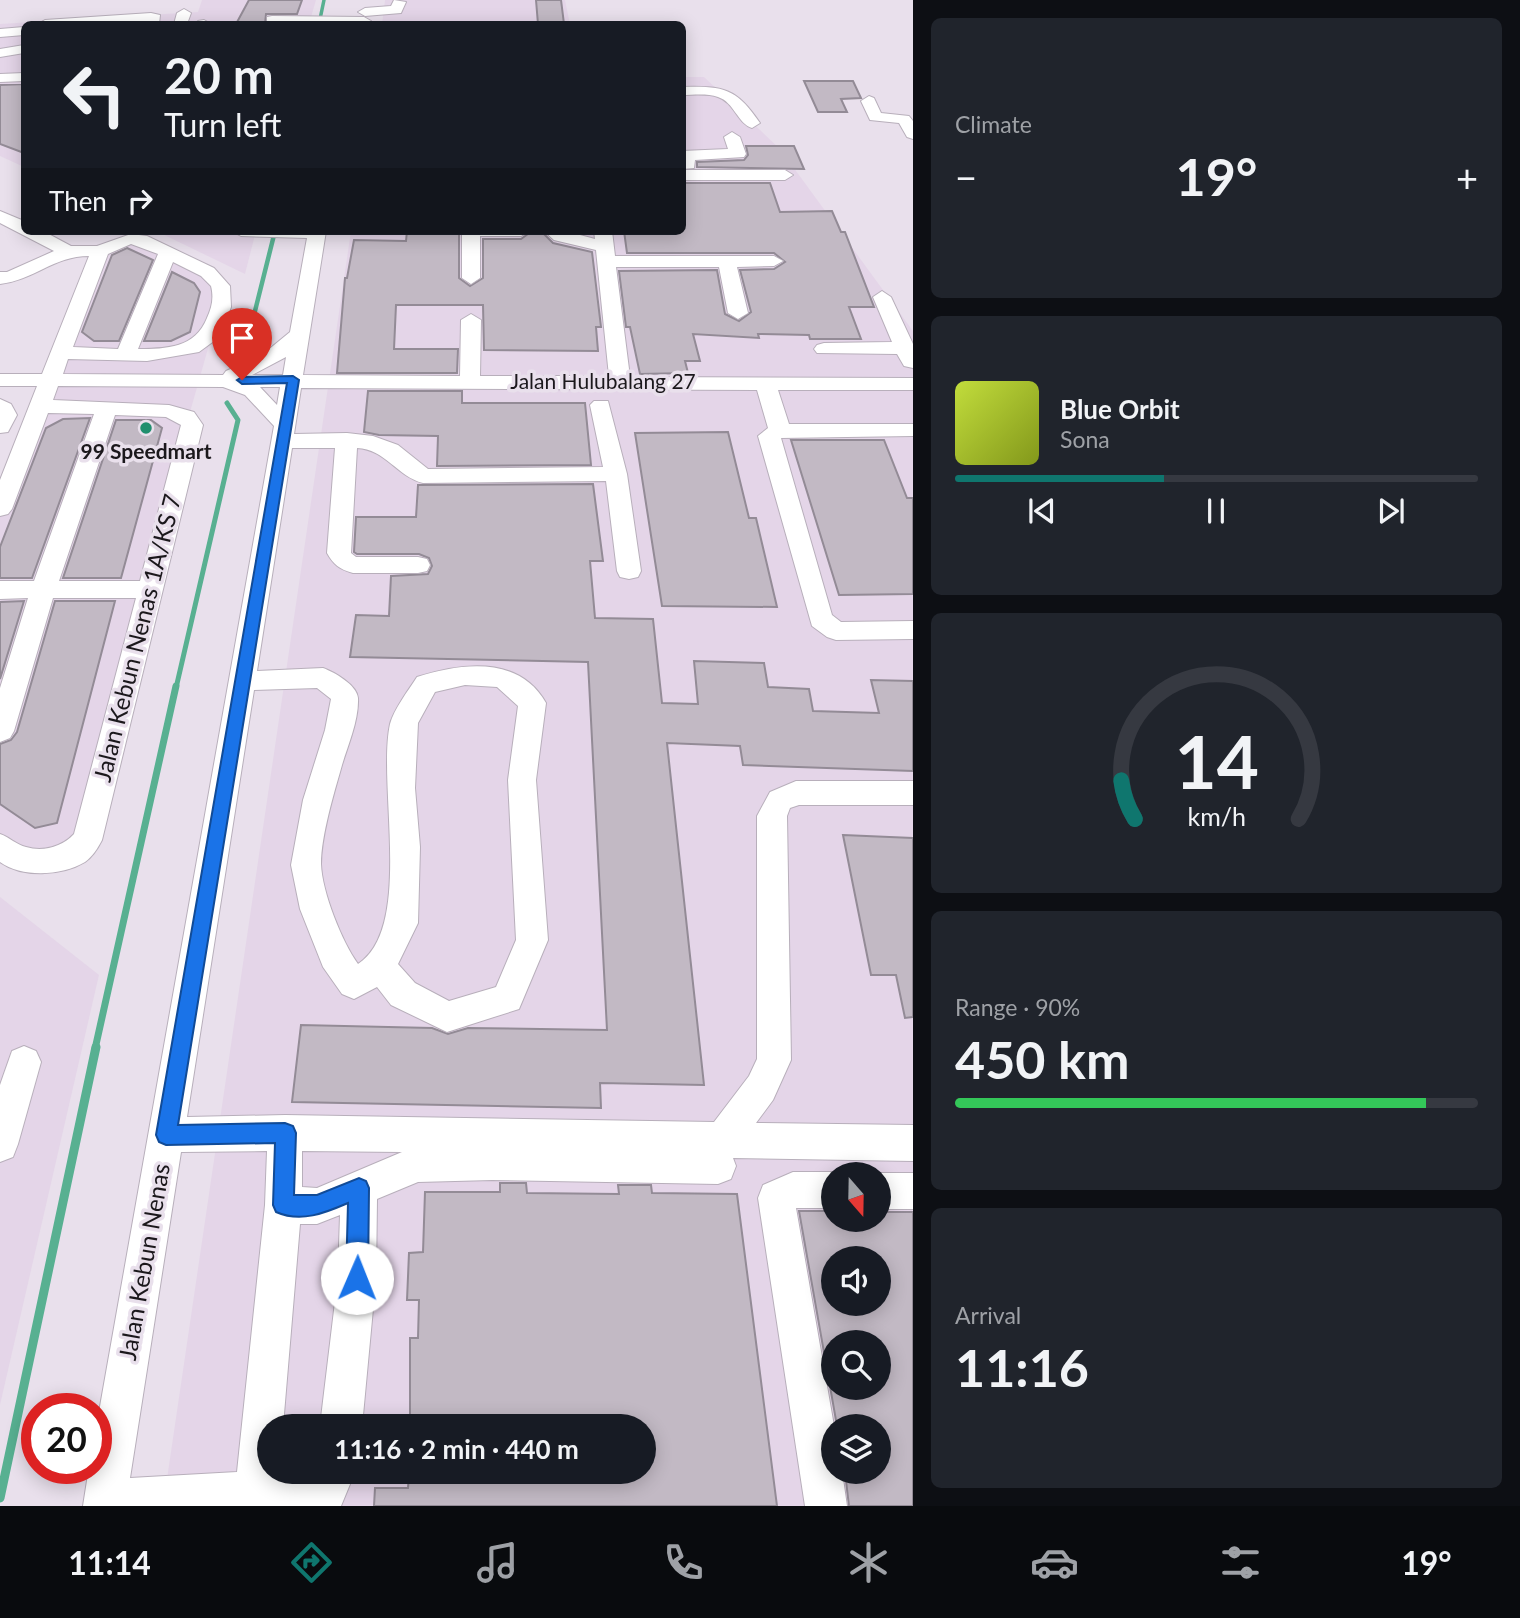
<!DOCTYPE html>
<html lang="en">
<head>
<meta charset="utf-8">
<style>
  body { margin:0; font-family:Lato,sans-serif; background:#20242c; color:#f1f3f6; height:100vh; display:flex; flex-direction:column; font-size:26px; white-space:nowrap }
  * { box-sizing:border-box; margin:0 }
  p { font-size:23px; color:#9ea1a6 }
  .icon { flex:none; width:38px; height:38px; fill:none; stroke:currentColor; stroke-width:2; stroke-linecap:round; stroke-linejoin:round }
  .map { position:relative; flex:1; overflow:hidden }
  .sheet { display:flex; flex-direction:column; gap:18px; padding:18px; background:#0d0f14; width:607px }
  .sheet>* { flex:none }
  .top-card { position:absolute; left:21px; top:21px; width:665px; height:214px; border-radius:10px; box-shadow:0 4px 18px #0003; background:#171b24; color:#f1f3f6; overflow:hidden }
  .needle { width:46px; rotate:160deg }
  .fabs { position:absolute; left:821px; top:1162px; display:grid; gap:14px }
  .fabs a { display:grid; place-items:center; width:70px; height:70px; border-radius:50%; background:#171b24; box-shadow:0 4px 18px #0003; font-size:35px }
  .speed { position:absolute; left:21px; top:1393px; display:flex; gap:14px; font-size:35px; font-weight:700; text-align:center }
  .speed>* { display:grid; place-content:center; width:91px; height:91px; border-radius:50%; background:#171b24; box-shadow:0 4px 18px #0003; line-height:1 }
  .speed .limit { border:10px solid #d22; background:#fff; color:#111 }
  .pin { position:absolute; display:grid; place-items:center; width:60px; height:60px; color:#fff; margin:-72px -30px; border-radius:50% 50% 50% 0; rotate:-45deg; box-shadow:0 0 7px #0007 }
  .pin .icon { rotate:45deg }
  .me { position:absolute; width:77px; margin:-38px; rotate:1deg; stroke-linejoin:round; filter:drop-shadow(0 0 5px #0008) }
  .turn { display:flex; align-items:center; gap:24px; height:147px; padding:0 28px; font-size:32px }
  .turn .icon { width:91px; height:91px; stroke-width:2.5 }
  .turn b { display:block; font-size:49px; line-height:60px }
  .then { display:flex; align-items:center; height:66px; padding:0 28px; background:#0003; gap:14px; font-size:26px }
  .big { font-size:52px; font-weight:700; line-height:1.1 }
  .sheet .card { flex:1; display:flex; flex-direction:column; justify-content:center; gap:10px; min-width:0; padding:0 24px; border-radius:10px; background:#20242c }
  .sheet .dial { align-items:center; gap:0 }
  .dial svg { height:182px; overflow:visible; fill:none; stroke:#363941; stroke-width:7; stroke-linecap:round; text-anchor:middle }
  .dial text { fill:#f1f3f6; stroke:none }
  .song { display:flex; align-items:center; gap:21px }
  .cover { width:84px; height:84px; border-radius:10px; background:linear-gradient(135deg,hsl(70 70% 55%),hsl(70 70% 35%)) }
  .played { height:7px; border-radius:4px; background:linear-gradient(90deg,#0f766e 40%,#363941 40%) }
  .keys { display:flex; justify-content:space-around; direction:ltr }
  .heat { display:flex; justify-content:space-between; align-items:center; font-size:38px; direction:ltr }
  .charge { height:10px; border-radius:5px; background:linear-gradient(90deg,#34c759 90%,#363941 0) }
  .trip { position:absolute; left:257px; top:1414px; width:399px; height:70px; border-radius:35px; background:#171b24; box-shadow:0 4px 18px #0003; font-weight:700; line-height:70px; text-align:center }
  .tab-bar { display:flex; height:112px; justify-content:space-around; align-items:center; background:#090b0e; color:#9ea1a6 }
  .tab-bar .icon { width:49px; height:49px }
  .tab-bar .current { color:#0f766e }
  .tab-bar b { font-size:32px; color:#f1f3f6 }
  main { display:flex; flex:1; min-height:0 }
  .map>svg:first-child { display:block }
  .built { fill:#e4d5e8; fill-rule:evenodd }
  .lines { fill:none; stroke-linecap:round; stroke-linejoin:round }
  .stream-far4 { stroke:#58b091; stroke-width:3.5 }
  .stream-far3 { stroke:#58b091; stroke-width:4.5 }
  .stream-far2 { stroke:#58b091; stroke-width:5 }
  .stream-far1 { stroke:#58b091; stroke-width:7 }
  .stream { stroke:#58b091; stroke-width:9 }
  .building { fill:#c2b9c4; stroke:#938b96; stroke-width:2; fill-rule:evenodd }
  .minor-casing { stroke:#b8afbb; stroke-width:2 }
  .minor { fill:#fff; fill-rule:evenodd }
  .route { fill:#1a73e8; stroke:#114b97; stroke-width:2 }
  .poi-dot { fill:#218f6e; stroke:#e9e0ec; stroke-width:2.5 }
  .labels { text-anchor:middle; stroke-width:7; stroke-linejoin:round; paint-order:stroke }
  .far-street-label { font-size:21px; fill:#1b181c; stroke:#e9e0ec }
  .far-poi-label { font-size:21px; font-weight:bold; fill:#1b181c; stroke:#e9e0ec }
  .street-label { font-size:24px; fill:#1b181c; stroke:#e9e0ec }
</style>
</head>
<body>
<main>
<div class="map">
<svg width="913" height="1506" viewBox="0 0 913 1506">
  <rect width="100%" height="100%" fill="#e9e0ec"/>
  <!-- built -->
  <g class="built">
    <path d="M202 0H316L309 24H24V167L0 156V24L198 12Z"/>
    <path d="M385 0H565L570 24H382Z"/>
    <path d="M683 77H704L780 149 913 331V1506H163L351 231H682ZM833 1174H878V1220H833ZM833 1258H878V1304H833ZM833 1342H878V1388H833ZM270 1426H644V1472H270ZM833 1426H878V1472H833Z"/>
    <path d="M156 231H256L245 274Z"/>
    <path d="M130 241 207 273 220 306 181 444 81 839 49 856 0 838V513L104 252Z"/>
    <path d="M0 897 99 975 0 1405Z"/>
  </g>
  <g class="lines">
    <!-- stream-far4 -->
    <path class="stream-far4" d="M319 24 324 0"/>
    <!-- stream-far3 -->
    <path class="stream-far3" d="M238 347 248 339 275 231"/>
    <!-- stream-far2 -->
    <path class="stream-far2" d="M176 688 238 420 227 403"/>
    <!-- stream-far1 -->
    <path class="stream-far1" d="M95 1049 176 686"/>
    <!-- stream -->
    <path class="stream" d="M0 1498 96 1047"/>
  </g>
  <!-- building -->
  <g class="building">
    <path d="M249 0H302L297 14H266L265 24H236Z"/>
    <path d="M536 0H561L564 24H538Z"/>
    <path d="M804 81H853L861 98 841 99 847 112H818Z"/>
    <path d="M24 84V83V153L0 144V85Z"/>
    <path d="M746 146H794L804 169 697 167V162L744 160 748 155Z"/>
    <path d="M682 183H770L780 212 832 211 841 232H845L874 307H849L861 339H810L809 335 758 334 759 338 693 334 700 361H685L688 373 640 374 630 327H626L619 271 717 270 725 314 739 321 751 312 740 270 774 269 785 262 774 253H627L624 231H682Z"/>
    <path d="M407 231H459V278L470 286 483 278V239H521L532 231H541L553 243 592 252 601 327H596L598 351 484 350 483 305H396L394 349H458L457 373H337L345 278H347L354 240 406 241Z"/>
    <path d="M127 248 153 260 119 341H94L82 332 112 255Z"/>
    <path d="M172 272 194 283 200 292 190 332 171 341H144Z"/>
    <path d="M368 391H462V403H585L591 465 437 466 438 436 379 435 364 432Z"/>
    <path d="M90 418 32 578H0V547L46 428 63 419Z"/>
    <path d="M116 420H151L162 428 121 578H63Z"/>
    <path d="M728 432 749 518H756L777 607 662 606 635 433Z"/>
    <path d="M791 440H884L907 498H913V594L839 595Z"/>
    <path d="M593 484 603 561H590L595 618 653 619 662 703 698 704 694 661 764 663 768 687 809 689 813 711 879 713 871 680 913 681V771L743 765 740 746 667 743 704 1085 600 1083 601 1108 292 1102 301 1025 432 1028 448 1034 468 1028 607 1030 588 662 350 657 356 615 389 616 391 576 428 574 432 566 429 558 419 554H357L354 552 356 517H416L418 485Z"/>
    <path d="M24 601 0 679V602Z"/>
    <path d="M55 601H115L57 823 35 828 0 804V744L11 740 17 732Z"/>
    <path d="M843 835 913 838V1017L905 1018 896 975H871Z"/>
    <path d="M500 1183H526L527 1193 619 1194 618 1185H651L652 1193 737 1194 777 1506H374L375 1488H408L409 1474 644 1472V1426H432V1417H410V1338H418L419 1300H407L409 1253 423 1252 425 1192H500Z"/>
    <path d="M799 1211H833V1220H878V1212H913V1506H849L845 1472H878V1426H837ZM833 1258H878V1304H833ZM833 1342H878V1388H833Z"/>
  </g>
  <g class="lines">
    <!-- minor casing -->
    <g class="minor-casing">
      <g id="minor">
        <path d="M394 0 406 2 401 13 365 16 358 12 365 8 391 6Z"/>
        <path d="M184 9 191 13 187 24H174L177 13Z"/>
        <path d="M151 13 160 15 159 24H147V21L38 24 45 20Z"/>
        <path d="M272 16 364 17 371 21 366 24 267 23V17Z"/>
        <path d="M204 20 211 24H196L198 21Z"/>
        <path d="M24 27V35L0 37V29Z"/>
        <path d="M24 45V53L0 57V49Z"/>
        <path d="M24 73V81L0 82V74Z"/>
        <path d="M682 87C724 86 736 88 760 123L752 128C738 124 734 102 718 97 707 93 693 95 682 95Z"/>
        <path d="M869 96 874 98 881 113 909 116 913 121V139L907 137 899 123 870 120 861 101Z"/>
        <path d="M732 132 740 137 746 154 744 157 695 160 694 168 682 169V151L728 149 724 137Z"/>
        <path d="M682 170H785L793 175 785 180H682Z"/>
        <path d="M0 211 24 221V231H43L71 246H97L131 234 147 236 214 268 230 286 231 307 226 321 214 341 199 352 147 361 68 359 63 374 223 375 226 371 262 355 290 332 307 238 241 236 232 231H326L303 375 460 376 461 320 471 314 481 320 480 376H609L596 250 554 240 544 231H565L595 239 594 231H612L615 256H774L783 261 774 266 737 267 748 313 738 319 728 313 719 267H616L630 377 913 378V390H778L789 424H913V436L781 438 832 615 841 622 913 621V639L836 640 827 637 812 626 758 436 768 428 757 390 301 388 294 434 347 433 373 436 398 445 428 469 603 467 590 405 594 401H608L627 474 641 571 638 577 629 579 620 577 617 571 606 481 423 483C398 477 385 449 357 448L351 553 356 557H418L427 559 430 565 427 571 418 573H353C339 569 334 565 327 553L335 448H292L257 671 323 668C334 672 357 685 358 698 359 720 348 745 342 765 334 793 321 836 321 864 322 892 342 942 358 964 414 928 377 785 390 724 394 709 408 691 417 677 461 663 519 655 546 703L536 780 548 940 519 1009 447 1032 391 1005 377 987 354 999 342 994 323 967 300 909 291 865 303 800 325 730 331 699 317 688 254 690 187 1117 285 1115 714 1122 749 1076 757 1059V816L770 792 796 781H913V805H799L790 808 787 816 791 1060 773 1100 756 1123 913 1125V1161L733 1158 736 1166 731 1179 718 1184 492 1180 418 1182 377 1199 376 1277 362 1426H320L338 1277 340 1215 317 1224H300L283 1426H270V1472H279V1475L308 1484 313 1472H355L341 1506H83L89 1468H96V1429L274 426 245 395 223 387 58 386 53 400 169 405 194 412 203 425 102 840C98 848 92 857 85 862 62 876 22 878 0 862V834C9 837 17 845 26 847 43 852 62 847 74 834L136 598H53L14 731 10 738 0 742V688L28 598 0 599V581H34L94 414 48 413 12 509 8 514 0 516V480L37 386H0V374H42L89 256C54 256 34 280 0 284V272H7L54 251 0 223ZM131 244 158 254 118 349 73 347 108 254ZM173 262 201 276 211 286C214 298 212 307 207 318 195 348 167 349 138 349ZM286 357 283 375H252ZM260 387H280L277 405ZM115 415 166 417 181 425 140 581H59ZM465 685 497 687 518 706 508 780 516 940 496 987 449 1001 415 983 398 964 418 923 420 847 415 788 418 723 435 692ZM267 1151 265 1205 237 1472 130 1478 181 1152ZM302 1151 402 1152 317 1188 302 1187Z"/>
        <path d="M462 231H530L521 236H480V278L471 284 462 278Z"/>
        <path d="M882 291 891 297 913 344V368L904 366 897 354 817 353 814 349 817 345 824 343 892 342 873 297Z"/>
        <path d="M0 399 11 404 17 415 8 432 0 433Z"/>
        <path d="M24 1046 36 1051 41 1062 18 1144 13 1157 0 1162V1085L12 1051Z"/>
        <path d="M793 1172H833L839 1174H833V1208H796L834 1426 833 1472H842L847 1506H805L758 1198 763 1185Z"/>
        <path d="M878 1173H913V1209H878V1174H874Z"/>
      </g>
    </g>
    <!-- minor -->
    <use href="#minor" class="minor"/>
  </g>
  <!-- route -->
  <path class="route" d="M293 376 299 380 178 1125 285 1123 293 1126 296 1133 294 1195H317L359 1178 366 1181 369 1188 368 1278 365 1285 357 1288 350 1285 346 1278 348 1203C325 1213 301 1223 276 1212L273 1205 275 1143 166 1145 159 1142 156 1135 287 383 242 384 237 380 242 377Z"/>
  <!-- markers -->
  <circle class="poi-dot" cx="146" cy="428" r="7"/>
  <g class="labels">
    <!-- far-street labels -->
    <g class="far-street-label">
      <text x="603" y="389">Jalan Hulubalang 27</text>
    </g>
    <!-- far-poi labels -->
    <g class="far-poi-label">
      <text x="146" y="459">99 Speedmart</text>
    </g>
    <!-- street labels -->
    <g class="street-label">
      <text transform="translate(138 638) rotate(-76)" y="8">Jalan Kebun Nenas 1A/KS 7</text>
      <text transform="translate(145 1262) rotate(-80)" y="8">Jalan Kebun Nenas</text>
    </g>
  </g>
</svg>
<div class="fabs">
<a><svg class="needle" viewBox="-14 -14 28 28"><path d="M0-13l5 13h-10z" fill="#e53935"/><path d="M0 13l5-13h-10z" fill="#9ea1a6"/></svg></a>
<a><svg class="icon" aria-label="sound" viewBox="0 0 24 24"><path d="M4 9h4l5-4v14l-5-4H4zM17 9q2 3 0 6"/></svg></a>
<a><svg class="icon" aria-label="search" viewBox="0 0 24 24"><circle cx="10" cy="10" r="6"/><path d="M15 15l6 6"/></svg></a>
<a><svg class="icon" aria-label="layers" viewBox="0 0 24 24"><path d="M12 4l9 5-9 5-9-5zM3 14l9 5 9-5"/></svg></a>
</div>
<div class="speed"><div class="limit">20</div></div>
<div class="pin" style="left:242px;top:380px;background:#d93025"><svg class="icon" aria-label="arrive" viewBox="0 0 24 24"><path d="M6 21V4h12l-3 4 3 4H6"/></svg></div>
<svg class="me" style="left:357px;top:1278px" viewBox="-20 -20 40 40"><circle r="19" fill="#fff"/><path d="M0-13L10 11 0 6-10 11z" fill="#1a73e8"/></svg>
<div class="trip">11:16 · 2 min · 440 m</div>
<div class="top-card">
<div class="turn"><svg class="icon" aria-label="left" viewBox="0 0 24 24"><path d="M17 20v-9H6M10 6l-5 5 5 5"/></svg><div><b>20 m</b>Turn left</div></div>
<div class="then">Then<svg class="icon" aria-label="right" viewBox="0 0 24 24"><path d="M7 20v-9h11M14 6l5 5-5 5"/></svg></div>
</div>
</div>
<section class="sheet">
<div class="card"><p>Climate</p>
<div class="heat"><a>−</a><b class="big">19°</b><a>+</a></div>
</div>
<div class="card">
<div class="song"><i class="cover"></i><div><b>Blue Orbit</b><p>Sona</p></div></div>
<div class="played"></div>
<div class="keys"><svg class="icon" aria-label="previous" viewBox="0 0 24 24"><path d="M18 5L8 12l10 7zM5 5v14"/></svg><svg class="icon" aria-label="pause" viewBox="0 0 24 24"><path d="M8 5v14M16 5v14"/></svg><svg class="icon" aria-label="next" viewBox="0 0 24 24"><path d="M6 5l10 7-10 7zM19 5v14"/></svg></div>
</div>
<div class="card dial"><svg viewBox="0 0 100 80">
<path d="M14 69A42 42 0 1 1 86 69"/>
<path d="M14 69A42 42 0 0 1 8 52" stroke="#0f766e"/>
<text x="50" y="56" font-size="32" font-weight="700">14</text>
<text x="50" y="72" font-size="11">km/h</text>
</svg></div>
<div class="card"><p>Range · 90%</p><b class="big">450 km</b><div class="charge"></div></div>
<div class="card"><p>Arrival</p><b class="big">11:16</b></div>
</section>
</main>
<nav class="tab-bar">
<b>11:14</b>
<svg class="icon current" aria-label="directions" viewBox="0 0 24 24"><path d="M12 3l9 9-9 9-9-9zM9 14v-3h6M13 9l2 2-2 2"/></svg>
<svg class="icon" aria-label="music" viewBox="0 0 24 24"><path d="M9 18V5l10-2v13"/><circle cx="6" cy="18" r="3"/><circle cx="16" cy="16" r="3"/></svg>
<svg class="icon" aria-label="phone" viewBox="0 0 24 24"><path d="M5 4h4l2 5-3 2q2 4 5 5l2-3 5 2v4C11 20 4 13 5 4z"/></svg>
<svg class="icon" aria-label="climate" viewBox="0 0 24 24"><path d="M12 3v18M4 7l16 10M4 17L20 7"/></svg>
<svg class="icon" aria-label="car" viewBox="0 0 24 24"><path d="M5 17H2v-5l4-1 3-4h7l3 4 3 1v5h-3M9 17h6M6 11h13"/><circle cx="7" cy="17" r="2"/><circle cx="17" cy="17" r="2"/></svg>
<svg class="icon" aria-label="filters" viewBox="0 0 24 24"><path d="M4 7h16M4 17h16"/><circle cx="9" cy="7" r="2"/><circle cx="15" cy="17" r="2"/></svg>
<b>19°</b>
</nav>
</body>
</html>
